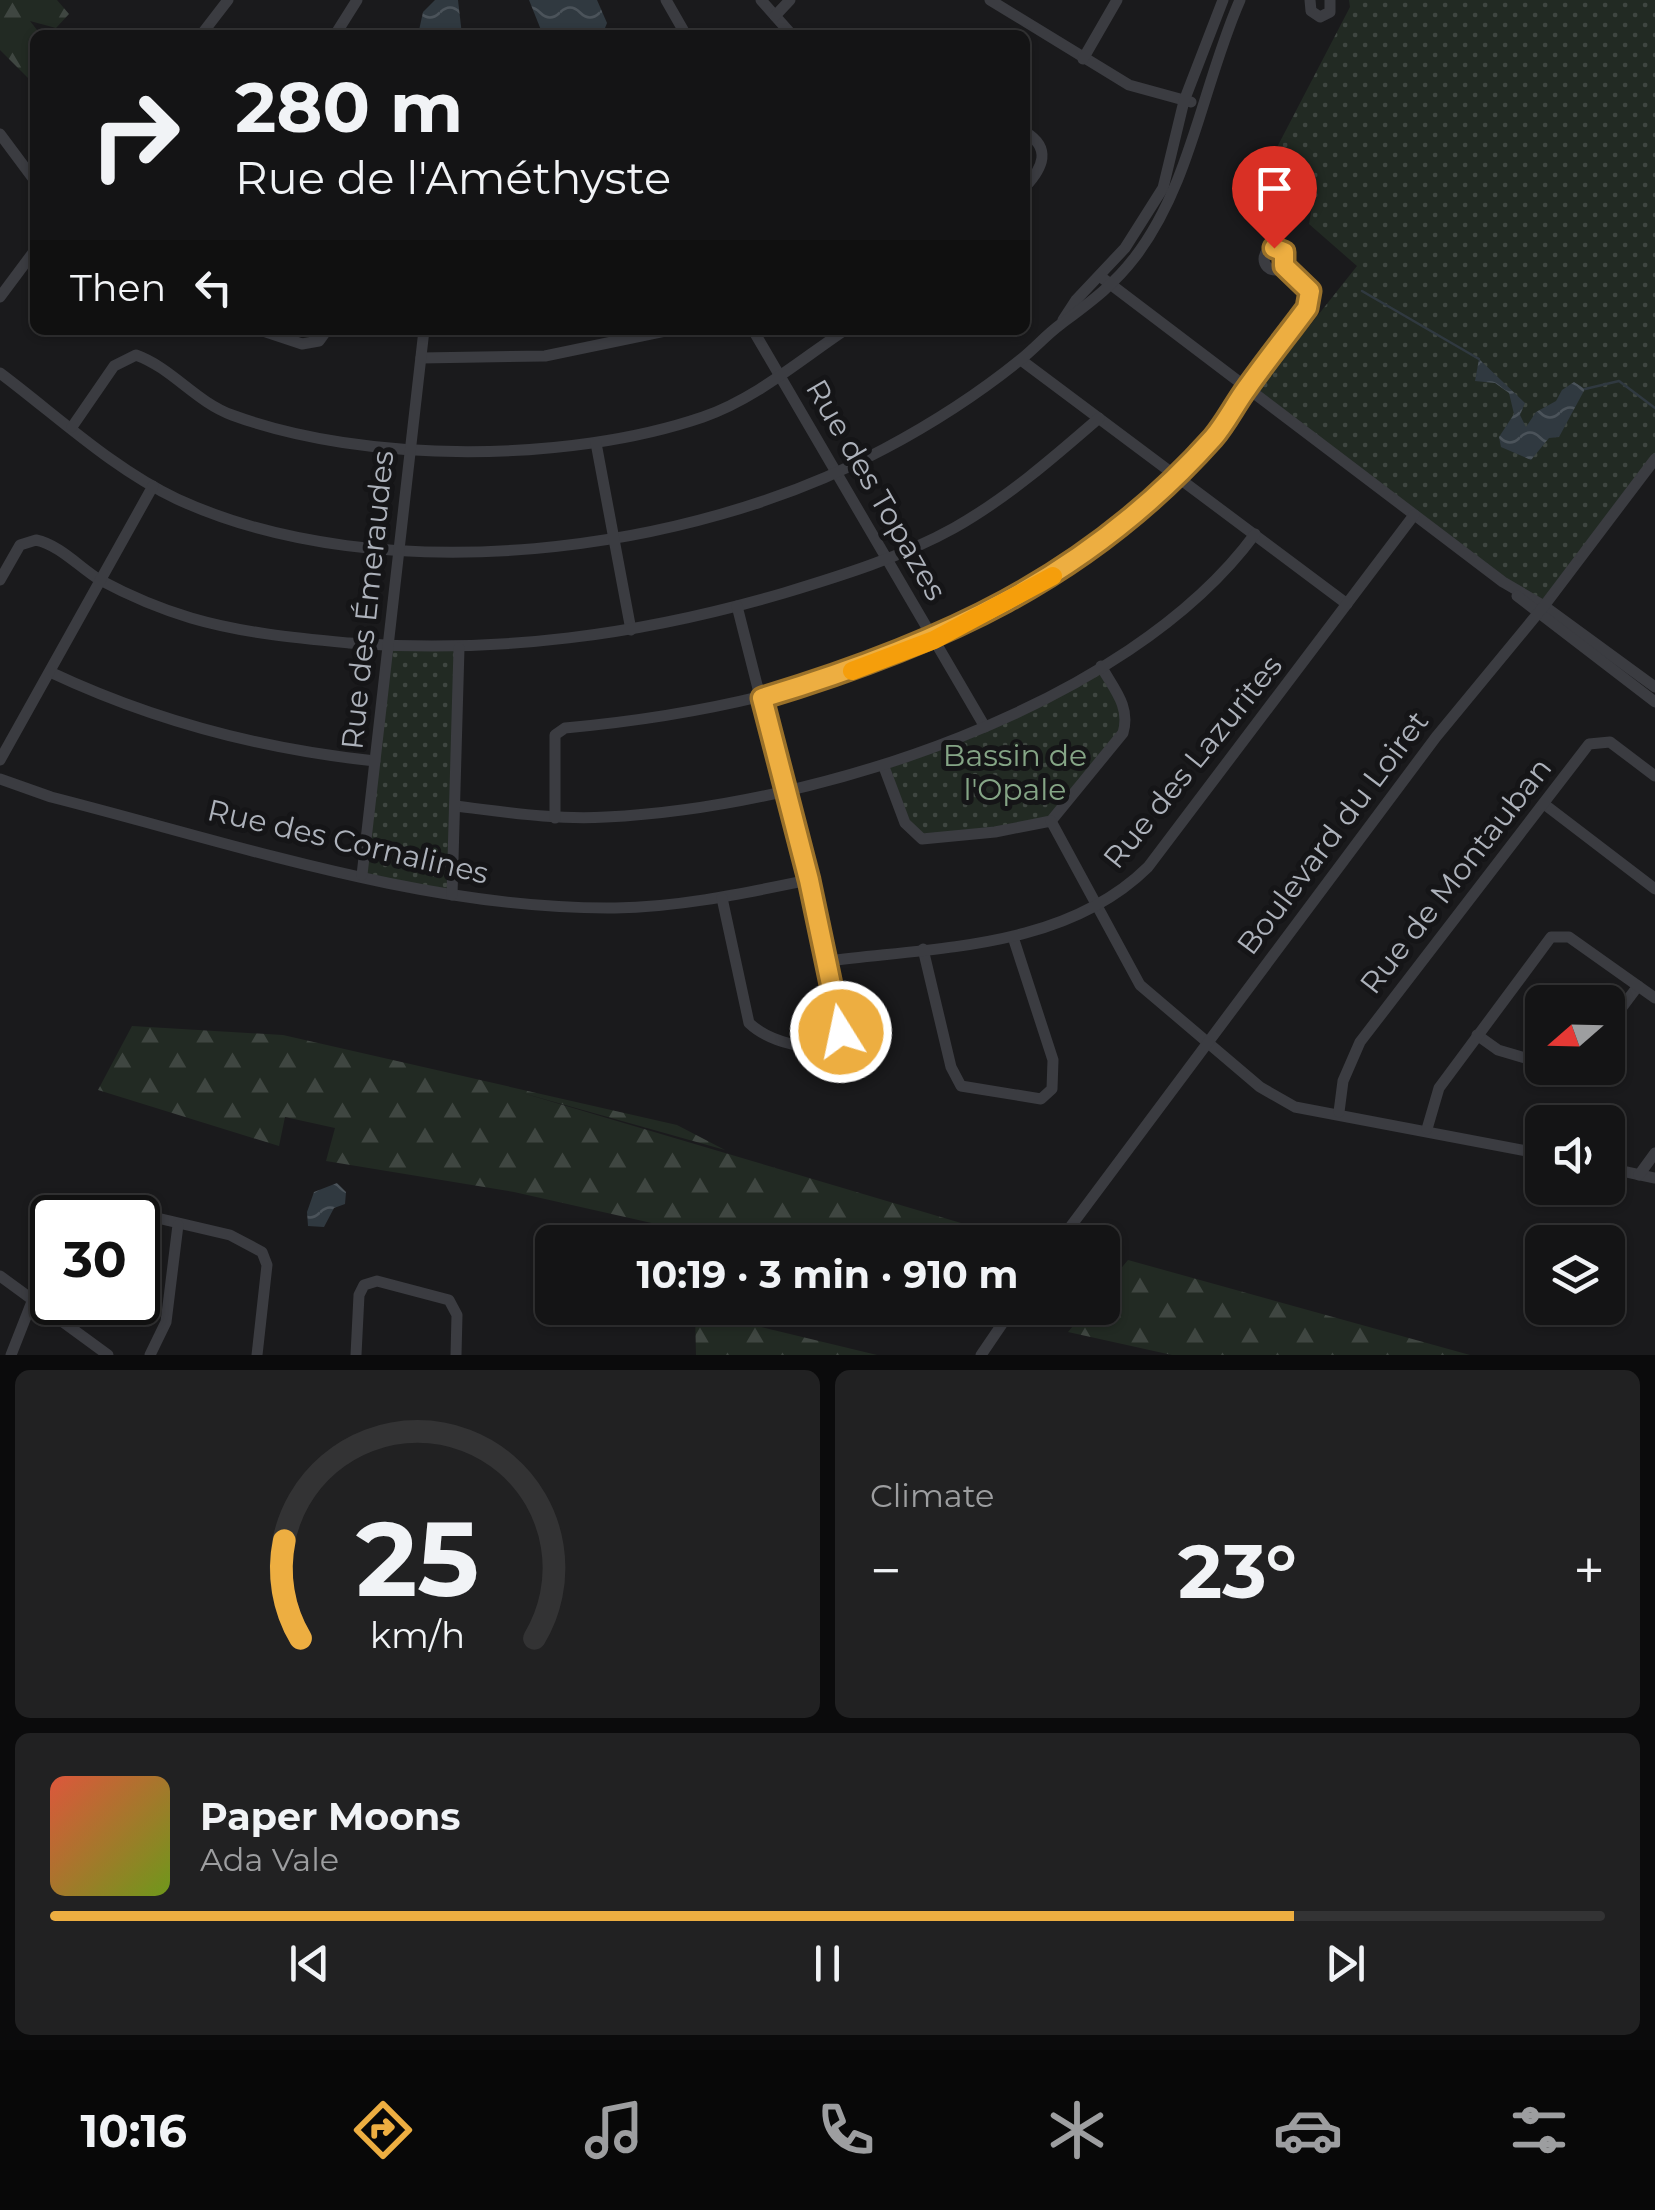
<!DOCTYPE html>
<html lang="en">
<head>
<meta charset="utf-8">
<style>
  body { margin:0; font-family:Montserrat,sans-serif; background:#212122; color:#f1f3f6; height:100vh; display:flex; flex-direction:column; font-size:38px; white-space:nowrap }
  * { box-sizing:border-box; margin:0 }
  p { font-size:32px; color:#9d9ea0 }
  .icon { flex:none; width:55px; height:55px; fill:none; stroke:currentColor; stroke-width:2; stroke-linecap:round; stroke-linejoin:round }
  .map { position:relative; height:1355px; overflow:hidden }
  .sheet { display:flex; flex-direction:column; gap:15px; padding:15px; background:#0b0b0c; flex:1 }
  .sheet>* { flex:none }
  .top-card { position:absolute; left:30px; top:30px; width:1000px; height:305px; border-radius:15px; box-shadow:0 2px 8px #0004,0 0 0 2px #333334; background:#141415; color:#f1f3f6; overflow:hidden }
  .needle { width:65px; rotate:250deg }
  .tools { position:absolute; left:1525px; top:985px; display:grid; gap:20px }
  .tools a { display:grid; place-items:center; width:100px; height:100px; border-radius:15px; background:#141415; box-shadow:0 2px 8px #0004,0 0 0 2px #333334; font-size:50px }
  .speed { position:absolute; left:30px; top:1195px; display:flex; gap:20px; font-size:50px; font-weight:700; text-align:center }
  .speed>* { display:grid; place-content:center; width:130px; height:130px; border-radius:50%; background:#141415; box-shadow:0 2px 8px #0004,0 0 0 2px #333334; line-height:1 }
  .speed .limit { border:5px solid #111; border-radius:15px; background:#fff; color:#111 }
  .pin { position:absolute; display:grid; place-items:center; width:85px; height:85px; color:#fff; margin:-102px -42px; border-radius:50% 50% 50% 0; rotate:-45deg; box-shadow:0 0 10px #0007 }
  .pin .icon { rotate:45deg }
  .me { position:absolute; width:110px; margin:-55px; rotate:350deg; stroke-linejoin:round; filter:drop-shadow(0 0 8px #0008) }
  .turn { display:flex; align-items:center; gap:35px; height:210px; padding:0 40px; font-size:45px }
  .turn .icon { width:130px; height:130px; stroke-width:2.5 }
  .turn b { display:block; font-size:70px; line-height:85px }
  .then { display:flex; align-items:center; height:95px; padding:0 40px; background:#0003; gap:20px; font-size:38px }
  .big { font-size:75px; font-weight:700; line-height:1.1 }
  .sheet .widget { flex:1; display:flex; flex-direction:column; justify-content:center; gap:15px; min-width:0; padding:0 35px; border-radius:15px; background:#212122 }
  .sheet .dial { align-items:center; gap:0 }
  .dial svg { height:260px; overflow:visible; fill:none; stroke:#333334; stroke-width:7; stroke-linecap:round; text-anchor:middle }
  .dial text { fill:#f1f3f6; stroke:none }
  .song { display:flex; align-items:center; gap:30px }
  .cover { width:120px; height:120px; border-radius:15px; background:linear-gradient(135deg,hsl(10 70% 55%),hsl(80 70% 35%)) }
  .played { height:10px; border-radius:5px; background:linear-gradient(90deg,#edae41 80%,#333334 80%) }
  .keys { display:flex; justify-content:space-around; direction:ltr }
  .heat { display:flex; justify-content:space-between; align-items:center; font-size:55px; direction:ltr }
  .sheet .tiles { flex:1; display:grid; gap:15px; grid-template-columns:1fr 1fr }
  .widget:last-child { grid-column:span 2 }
  .trip { position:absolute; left:535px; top:1225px; width:585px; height:100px; border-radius:15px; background:#141415; box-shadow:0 2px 8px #0004,0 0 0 2px #333334; font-weight:700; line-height:100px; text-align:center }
  .tabs { display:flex; height:160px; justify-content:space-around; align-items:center; background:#080808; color:#9d9ea0 }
  .tabs .icon { width:70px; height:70px }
  .tabs .active { color:#edae41 }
  .tabs b { font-size:45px; color:#f1f3f6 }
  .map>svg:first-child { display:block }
  .forest { fill:url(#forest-firs) }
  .park { fill:url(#park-dots) }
  .water { fill:url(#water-waves) }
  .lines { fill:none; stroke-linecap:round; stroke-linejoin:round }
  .stream { stroke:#303940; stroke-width:2.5 }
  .minor { stroke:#3b3c41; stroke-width:11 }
  .route-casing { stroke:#9a712a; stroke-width:25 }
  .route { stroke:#edae41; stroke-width:18 }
  .slow { stroke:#f59e0b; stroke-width:18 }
  .labels { text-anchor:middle; stroke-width:10; stroke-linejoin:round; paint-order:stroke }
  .street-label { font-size:30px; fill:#adb2bb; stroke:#151517 }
  .park-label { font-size:30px; fill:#85a586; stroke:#151517 }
</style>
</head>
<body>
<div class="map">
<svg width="1655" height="1355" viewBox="0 0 1655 1355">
  <defs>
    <pattern id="forest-firs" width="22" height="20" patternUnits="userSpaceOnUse" patternTransform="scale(2.5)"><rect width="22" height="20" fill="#222a23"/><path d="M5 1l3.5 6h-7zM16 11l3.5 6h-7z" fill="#3f4641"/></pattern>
    <pattern id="park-dots" width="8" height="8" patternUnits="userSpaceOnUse" patternTransform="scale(2.5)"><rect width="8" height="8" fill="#222a23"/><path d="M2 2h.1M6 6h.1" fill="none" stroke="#3f4641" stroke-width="1.8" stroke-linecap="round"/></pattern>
    <pattern id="water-waves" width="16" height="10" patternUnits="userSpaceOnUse" patternTransform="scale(2.5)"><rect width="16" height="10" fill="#303940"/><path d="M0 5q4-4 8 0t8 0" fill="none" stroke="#4b535a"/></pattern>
  </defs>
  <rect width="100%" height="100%" fill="#1a1a1c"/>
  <!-- forest -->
  <g class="forest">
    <path d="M0 0H57L69 14 56 28 30 21 41 35H35V85L0 50Z"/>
    <path d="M132 1026 283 1035 677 1125 725 1150 519 1092 1015 1239 736 1242 514 1192 326 1161 335 1128 285 1117 279 1146 98 1090Z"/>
    <path d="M1128 1260 1470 1355H1172L1068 1332 1088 1308H1102L1103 1290Z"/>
    <path d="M695 1311 877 1355H696Z"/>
  </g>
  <!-- park -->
  <g class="park">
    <path d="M1349 0H1655V459L1544 606 1246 389 1272 373 1357 266 1309 224 1313 201 1262 176 1350 7Z"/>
    <path d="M388 646 459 648 452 895 362 875Z"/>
    <path d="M1101 666 1127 719 1051 821 915 836 884 767 985 727Z"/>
  </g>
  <!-- water -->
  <g class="water">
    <path d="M435 0H458L462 35H418L423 12Z"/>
    <path d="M529 0H597L607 23 605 28 586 35H543Z"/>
    <path d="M1479 359 1525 403 1520 415 1526 427 1536 412 1556 401 1562 390 1574 382 1585 389 1559 437 1549 438 1531 460 1501 447 1499 437 1514 414 1509 393 1495 383 1475 381Z"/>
    <path d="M337 1183 346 1192 345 1204 334 1208 324 1227 308 1226 307 1212 314 1192Z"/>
  </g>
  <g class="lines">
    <!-- stream -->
    <g class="stream">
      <path d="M1362 291 1479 359"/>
      <path d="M1585 389 1619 381 1655 408"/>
    </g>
    <!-- minor -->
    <g class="minor">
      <path d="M666 0 686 35"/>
      <path d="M761 0 792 35"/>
      <path d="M990 0 1129 85 1191 102"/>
      <path d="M1310 0 1311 11 1320 17 1330 12V0"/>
      <path d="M775 16 790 0"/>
      <path d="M201 35 228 0"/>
      <path d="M335 35 357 0"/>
      <path d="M1083 59 1117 0"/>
      <path d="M1025 132C1052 148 1043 168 1025 187"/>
      <path d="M0 134 35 181"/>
      <circle cx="1275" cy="259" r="11"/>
      <path d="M1101 277 1503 582 1544 606 1655 687"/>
      <path d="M0 297 35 250"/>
      <path d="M1063 320 1076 300 1125 248 1163 188 1184 101 1223 0"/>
      <path d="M260 330 302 344 319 341 327 330"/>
      <path d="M753 330 985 727"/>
      <path d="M421 358 545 356 670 330"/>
      <path d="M1021 360 1347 604"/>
      <path d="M0 373C56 415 113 469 177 499 381 593 691 554 884 449 931 424 978 394 1020 360 1034 349 1046 335 1061 324 1089 303 1113 286 1135 257 1191 184 1203 84 1240 0"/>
      <path d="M72 427 114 366 136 355C172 368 196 402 232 415 365 464 569 463 703 417 755 399 799 361 845 330"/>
      <path d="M596 443 631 630"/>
      <path d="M0 580 20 545 36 540C60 545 80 568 100 580 128 595 161 609 191 618 242 633 296 638 349 643 499 654 640 635 784 593 840 576 902 557 954 528 1007 498 1053 458 1099 418"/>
      <path d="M1517 596 1655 702"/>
      <path d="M50 672C154 721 259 749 375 761"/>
      <path d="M0 760 153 486"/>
      <path d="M884 767 905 823 922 839 995 832 1051 821 1123 733C1131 706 1113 688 1101 666"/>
      <path d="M0 779 51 797C232 843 427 910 615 908 681 907 745 893 809 880"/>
      <path d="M1544 804 1655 889"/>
      <path d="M455 806C506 812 555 820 606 817 814 807 1127 708 1255 534"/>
      <path d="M555 818V735L565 728C789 708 1014 638 1177 476 1227 427 1264 364 1307 308L1310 291 1284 266"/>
      <path d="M1051 821 1140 985 1260 1087 1295 1107 1542 1154"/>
      <path d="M362 875 424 330"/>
      <path d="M452 895 459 648"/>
      <path d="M722 898 749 1023C768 1041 813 1055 837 1041L842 1019 737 606"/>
      <path d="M923 949 951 1067 961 1086 1041 1099 1052 1089 1053 1060 1013 937"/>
      <path d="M828 961C937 947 1065 949 1148 867L1414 515"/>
      <path d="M1608 1026 1638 986"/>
      <path d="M1477 1035 1498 1050 1542 1063"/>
      <path d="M1339 1112 1343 1081 1360 1042 1589 744 1610 742 1655 776"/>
      <path d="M1427 1129 1439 1088 1551 937H1569L1655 998"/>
      <path d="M1608 1168 1655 1178"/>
      <path d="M1639 1175 1655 1153"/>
      <path d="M85 1218 91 1208 106 1206 230 1235 262 1252 267 1265 257 1355"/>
      <path d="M1059 1242 1436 737 1544 606 1655 459"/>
      <path d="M0 1276 108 1355"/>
      <path d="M11 1355 33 1299"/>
      <path d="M150 1355 166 1322 178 1225"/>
      <path d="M356 1355 359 1295 364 1285 377 1281 449 1300 457 1315 456 1355"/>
      <path d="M981 1355 1013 1308"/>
    </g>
  </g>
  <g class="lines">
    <!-- route casing -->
    <g class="route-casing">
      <path id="route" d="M841 1032 809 880 762 698C938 645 1087 579 1213 438 1226 423 1235 404 1247 388 1266 361 1287 335 1307 308L1310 291 1284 266V252L1274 248"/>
    </g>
    <!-- route -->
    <use href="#route" class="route"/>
    <!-- slow -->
    <path class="slow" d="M852 671 934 640 1053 576"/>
  </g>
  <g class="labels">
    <!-- street labels -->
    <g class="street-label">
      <text transform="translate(876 490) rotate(60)" y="10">Rue des Topazes</text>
      <text transform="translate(368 600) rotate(-84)" y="10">Rue des Émeraudes</text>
      <text transform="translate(1193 762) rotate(-51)" y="10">Rue des Lazurites</text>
      <text transform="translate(1333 833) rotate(-53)" y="10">Boulevard du Loiret</text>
      <text transform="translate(348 842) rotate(13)" y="10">Rue des Cornalines</text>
      <text transform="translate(1456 876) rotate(-52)" y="10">Rue de Montauban</text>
    </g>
    <!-- park labels -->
    <g class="park-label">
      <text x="1015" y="766">Bassin de<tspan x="1015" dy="34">l'Opale</tspan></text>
    </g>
  </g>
</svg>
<div class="tools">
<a><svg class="needle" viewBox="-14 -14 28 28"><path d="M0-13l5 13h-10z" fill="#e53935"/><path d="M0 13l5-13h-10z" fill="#9d9ea0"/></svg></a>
<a><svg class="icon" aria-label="sound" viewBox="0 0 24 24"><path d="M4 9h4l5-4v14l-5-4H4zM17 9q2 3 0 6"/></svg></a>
<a><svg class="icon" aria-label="layers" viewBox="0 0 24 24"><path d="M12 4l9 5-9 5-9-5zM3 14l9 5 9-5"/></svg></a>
</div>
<div class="speed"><div class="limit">30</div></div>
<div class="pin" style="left:1274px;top:248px;background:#d93025"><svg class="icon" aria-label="arrive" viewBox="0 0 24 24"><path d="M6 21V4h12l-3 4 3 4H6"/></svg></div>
<svg class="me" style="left:841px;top:1032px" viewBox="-20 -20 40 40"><circle r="17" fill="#edae41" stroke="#fff" stroke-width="3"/><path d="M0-11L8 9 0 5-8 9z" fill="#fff"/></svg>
<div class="trip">10:19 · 3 min · 910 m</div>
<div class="top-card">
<div class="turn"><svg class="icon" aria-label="right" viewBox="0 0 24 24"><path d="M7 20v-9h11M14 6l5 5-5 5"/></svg><div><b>280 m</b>Rue de l'Améthyste</div></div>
<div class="then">Then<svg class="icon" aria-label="left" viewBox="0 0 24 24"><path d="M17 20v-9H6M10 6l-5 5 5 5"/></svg></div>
</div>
</div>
<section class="sheet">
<div class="tiles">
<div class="widget dial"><svg viewBox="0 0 100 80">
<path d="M14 69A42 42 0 1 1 86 69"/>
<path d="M14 69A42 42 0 0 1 9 39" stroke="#edae41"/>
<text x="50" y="56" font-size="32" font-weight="700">25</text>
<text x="50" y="72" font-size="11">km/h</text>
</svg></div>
<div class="widget"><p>Climate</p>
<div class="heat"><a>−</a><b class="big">23°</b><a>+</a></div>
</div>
<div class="widget">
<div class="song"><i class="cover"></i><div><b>Paper Moons</b><p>Ada Vale</p></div></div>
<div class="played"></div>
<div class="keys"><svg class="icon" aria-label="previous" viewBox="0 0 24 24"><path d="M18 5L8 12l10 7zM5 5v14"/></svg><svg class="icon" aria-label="pause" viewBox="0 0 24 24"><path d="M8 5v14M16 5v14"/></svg><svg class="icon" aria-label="next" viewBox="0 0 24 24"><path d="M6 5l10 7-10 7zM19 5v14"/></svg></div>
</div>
</div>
</section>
<nav class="tabs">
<b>10:16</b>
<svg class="icon active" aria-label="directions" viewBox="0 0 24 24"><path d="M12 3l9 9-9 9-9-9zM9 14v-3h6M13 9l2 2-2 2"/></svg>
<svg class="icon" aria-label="music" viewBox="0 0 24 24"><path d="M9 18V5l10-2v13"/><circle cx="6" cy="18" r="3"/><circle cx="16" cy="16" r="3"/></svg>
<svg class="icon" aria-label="phone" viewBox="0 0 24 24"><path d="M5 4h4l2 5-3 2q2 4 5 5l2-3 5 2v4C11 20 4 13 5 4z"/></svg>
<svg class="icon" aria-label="climate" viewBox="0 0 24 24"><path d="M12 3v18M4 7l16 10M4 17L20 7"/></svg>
<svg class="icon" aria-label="car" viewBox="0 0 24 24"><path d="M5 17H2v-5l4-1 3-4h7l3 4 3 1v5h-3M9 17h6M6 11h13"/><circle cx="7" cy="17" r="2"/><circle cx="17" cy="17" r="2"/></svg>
<svg class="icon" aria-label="filters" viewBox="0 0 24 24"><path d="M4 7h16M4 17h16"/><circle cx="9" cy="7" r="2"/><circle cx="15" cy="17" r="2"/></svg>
</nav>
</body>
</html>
